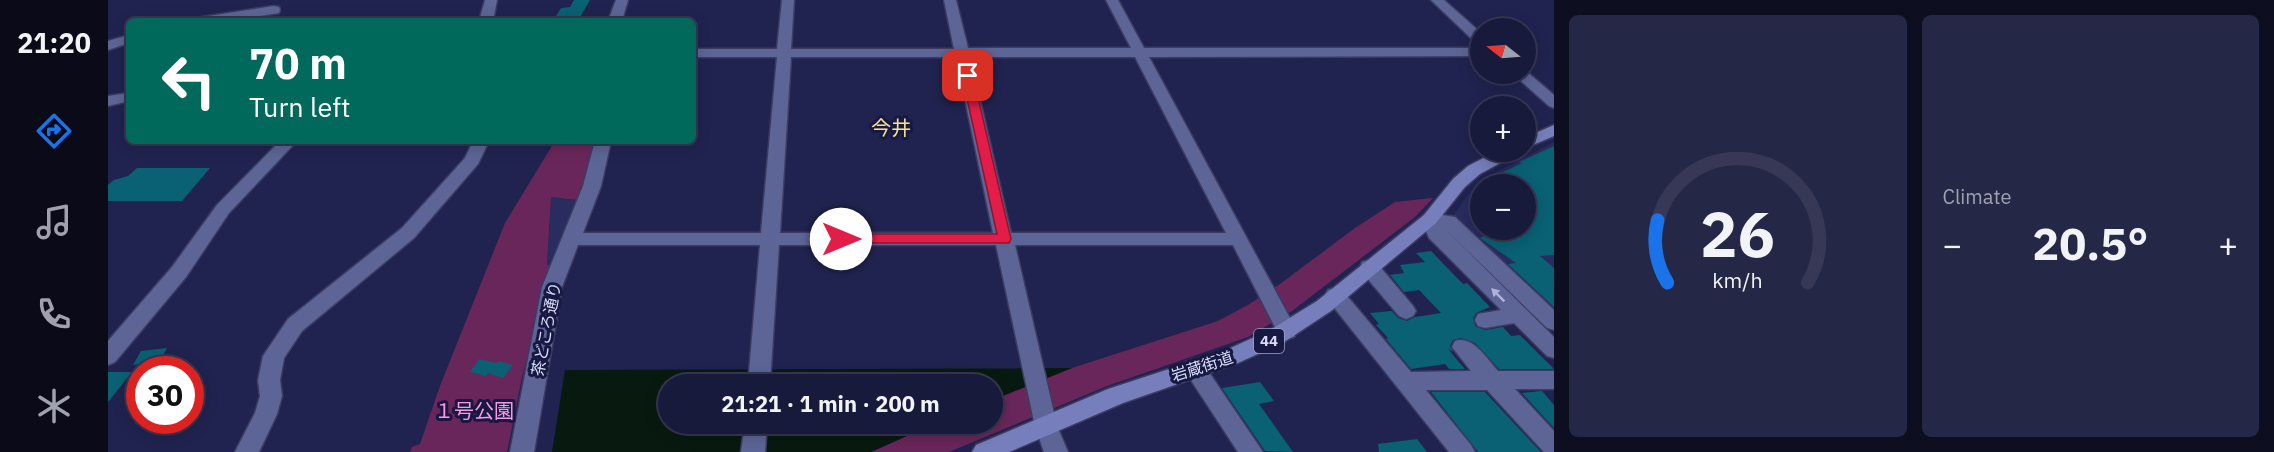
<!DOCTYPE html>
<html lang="en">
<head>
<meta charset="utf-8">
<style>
  body { margin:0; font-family:"IBM Plex Sans","Noto Sans JP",sans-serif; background:#252746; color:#f1f3f6; height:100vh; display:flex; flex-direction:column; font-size:22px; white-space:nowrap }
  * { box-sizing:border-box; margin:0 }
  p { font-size:20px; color:#9fa1af }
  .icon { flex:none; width:33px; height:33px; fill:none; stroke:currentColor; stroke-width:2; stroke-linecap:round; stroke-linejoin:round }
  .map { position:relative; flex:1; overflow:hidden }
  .drawer { display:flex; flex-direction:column; gap:15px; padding:15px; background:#0d0e20; width:720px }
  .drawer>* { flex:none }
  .top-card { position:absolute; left:18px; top:18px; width:570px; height:126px; border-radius:9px; box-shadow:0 3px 15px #0003,0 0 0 2px #363855; background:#00695c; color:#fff; overflow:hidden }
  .needle { width:39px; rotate:287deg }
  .controls { position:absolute; left:1362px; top:18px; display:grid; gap:12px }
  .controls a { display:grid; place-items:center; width:66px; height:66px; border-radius:50%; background:#181a3b; box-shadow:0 3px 15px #0003,0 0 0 2px #363855; font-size:30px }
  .speed { position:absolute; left:18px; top:356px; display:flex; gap:12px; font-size:30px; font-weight:700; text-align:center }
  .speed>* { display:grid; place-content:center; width:78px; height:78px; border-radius:50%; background:#181a3b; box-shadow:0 3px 15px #0003,0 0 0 2px #363855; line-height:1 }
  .speed .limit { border:9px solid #d22; background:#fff; color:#111 }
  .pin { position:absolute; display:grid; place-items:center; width:51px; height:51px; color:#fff; margin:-26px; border-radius:12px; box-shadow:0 3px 9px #0006 }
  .me { position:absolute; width:66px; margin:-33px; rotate:90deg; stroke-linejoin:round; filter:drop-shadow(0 0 4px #0008) }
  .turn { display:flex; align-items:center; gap:21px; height:126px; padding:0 24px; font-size:27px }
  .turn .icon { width:78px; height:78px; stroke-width:2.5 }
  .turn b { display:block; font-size:42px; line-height:51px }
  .big { font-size:45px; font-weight:700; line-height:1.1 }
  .drawer .tile { flex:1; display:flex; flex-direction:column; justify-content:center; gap:9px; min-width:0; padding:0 21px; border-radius:9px; background:#252746 }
  .drawer .dial { align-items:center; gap:0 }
  .dial svg { height:156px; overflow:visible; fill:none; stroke:#363855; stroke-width:7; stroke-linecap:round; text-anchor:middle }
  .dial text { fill:#f1f3f6; stroke:none }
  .heat { display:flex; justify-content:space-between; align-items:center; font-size:33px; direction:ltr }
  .drawer .tiles { flex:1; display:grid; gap:15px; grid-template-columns:repeat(2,1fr) }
  .trip { position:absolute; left:550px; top:374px; width:345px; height:60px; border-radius:30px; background:#181a3b; box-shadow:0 3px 15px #0003,0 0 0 2px #363855; font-weight:700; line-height:60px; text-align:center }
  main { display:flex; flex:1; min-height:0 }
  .dock { display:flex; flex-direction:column; width:108px; justify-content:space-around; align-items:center; background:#0a0a18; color:#9fa1af }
  .dock .icon { width:42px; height:42px }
  .dock .on { color:#1a73e8 }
  .dock b { font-size:27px; color:#f1f3f6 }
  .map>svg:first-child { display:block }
  .built { fill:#282c5e; fill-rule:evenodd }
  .green { fill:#69265a }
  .water { fill:#081a10 }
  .building { fill:#096173 }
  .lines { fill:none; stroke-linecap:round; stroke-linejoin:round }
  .minor-casing { stroke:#3c3c63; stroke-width:3 }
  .major-casing { stroke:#3c3c63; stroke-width:3 }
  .minor { fill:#5d6596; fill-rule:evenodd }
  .major { fill:#767fbb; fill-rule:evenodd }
  .oneway { fill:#acb3d6 }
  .route { fill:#e11d48; stroke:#92132f; stroke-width:1.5 }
  .labels { text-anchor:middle; stroke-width:6; stroke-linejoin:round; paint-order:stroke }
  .shield { fill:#171943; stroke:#9da2c2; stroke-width:1.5 }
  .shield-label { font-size:15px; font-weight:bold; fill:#d7ddf9 }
  .street-label { font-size:16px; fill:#d7ddf9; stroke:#171943 }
  .quarter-label { font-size:20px; fill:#f4e294; stroke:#171943 }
  .near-park-label { font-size:20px; fill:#fd97e3; stroke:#171943 }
</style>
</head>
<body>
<main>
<nav class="dock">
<b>21:20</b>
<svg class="icon on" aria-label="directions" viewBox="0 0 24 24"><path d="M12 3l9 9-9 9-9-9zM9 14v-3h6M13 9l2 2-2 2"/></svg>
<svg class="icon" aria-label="music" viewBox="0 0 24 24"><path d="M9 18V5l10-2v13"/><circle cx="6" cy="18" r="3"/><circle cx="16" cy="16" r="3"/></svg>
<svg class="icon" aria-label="phone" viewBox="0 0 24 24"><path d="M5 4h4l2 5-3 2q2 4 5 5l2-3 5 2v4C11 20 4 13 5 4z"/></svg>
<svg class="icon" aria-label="climate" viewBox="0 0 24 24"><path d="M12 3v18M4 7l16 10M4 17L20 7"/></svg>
</nav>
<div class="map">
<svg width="1446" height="452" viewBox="0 0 1446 452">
  <rect width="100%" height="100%" fill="#20234f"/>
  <!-- built -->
  <g class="built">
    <path d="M1446 142V312L1345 216 1361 193 1379 177ZM1372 184H1418V230H1372Z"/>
    <path d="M443 197 469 200 446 264 439 266Z"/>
  </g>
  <!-- green -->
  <g class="green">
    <path d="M447 141H489L469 200 443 197 439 265 446 264 414 377 399 452H302L304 447 312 444 332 386 397 223Z"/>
    <path d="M1325 198 1307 217 1184 311 1140 337 999 386 841 452H763L828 423H885V400L964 368 1110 321 1140 305 1172 284 1247 228 1287 202Z"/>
  </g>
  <!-- water -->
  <path class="water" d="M964 368 885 400V384H561V423H828L763 452H444L457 370Z"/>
  <!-- building -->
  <g class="building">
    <path d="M466 0H482L470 21H445L453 8 462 7Z"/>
    <path d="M1446 146V255L1432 256 1446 268V307L1400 264 1408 263 1372 238 1388 230H1418V184H1370L1414 163 1411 162Z"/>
    <path d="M29 168H102L74 201H0V185L6 180 20 176Z"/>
    <path d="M1323 251 1355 284 1359 283 1382 307 1368 313 1365 319 1368 327 1377 330 1395 327 1403 336 1412 335 1446 369H1391L1367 343 1353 338 1345 340 1342 346 1345 352 1340 349 1357 369H1341L1337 364 1303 369 1278 339 1280 338 1268 325 1271 324 1262 313 1284 311 1290 318 1299 321 1307 317 1333 313 1311 290 1296 292 1282 275 1296 273 1292 265 1317 262 1308 253Z"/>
    <path d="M59 348 52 361 25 365 33 351Z"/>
    <path d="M371 359 389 363 391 361 405 365 395 378 380 373 378 376 362 372Z"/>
    <path d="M0 372H24L0 402Z"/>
    <path d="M1152 382 1166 401 1151 404 1185 452 1157 451 1114 388Z"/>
    <path d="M1434 391 1446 405V428L1414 393Z"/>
    <path d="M1323 392H1377L1433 452H1370Z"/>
    <path d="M1309 439 1319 452H1271L1270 444Z"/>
  </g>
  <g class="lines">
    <!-- minor casing -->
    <g class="minor-casing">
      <g id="minor">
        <path d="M377 0H389L385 21H371Z"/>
        <path d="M508 0H520L514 21H500Z"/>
        <path d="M674 0H686L683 49H846L836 0H848L860 48H1023L998 0H1010L1036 48H1372V56L1041 57 1189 331 1186 337 1179 339 1172 337 1125 245H907L949 426 960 452H936L927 426 888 245H671L662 384H640L652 245H470L454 287 426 452H402L434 287 475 186 487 141H503L493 186 475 233H653L669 57H585V49H669ZM683 57H848L885 233H672ZM862 57H1027L1118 233H903Z"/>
        <path d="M1323 0H1336L1372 32V43L1367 42Z"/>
        <path d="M166 6 171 7 172 10 171 13 120 21H87L94 17Z"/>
        <path d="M21 35V43L0 50V41Z"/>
        <path d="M1418 71 1446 95V108L1441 106 1405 74H1418Z"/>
        <path d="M21 93V101L0 106V96Z"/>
        <path d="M172 141H189L121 213 78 277 7 362 0 365V341L64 267 109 205Z"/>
        <path d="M365 141H381L370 164 306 238 194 331 176 358 172 380 174 396 169 414 151 452H127L147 413 152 396 150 380 155 356 180 319 294 228 357 158Z"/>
        <path d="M1322 213 1347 217 1446 310V330L1439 328 1334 226 1446 337V358L1439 356 1406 323 1377 328 1370 326 1367 320 1370 314 1393 310 1321 238 1313 219 1316 215Z"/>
        <path d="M1261 260 1268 262 1305 306 1308 311 1305 316 1298 319 1291 316 1254 272 1252 267 1254 262Z"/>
        <path d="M1227 288 1234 290 1303 372 1363 371 1344 347 1347 341C1365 335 1379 359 1390 371H1446V389H1407L1446 431V452H1436L1379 390H1318L1363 445 1367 452H1341L1220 300 1217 295 1220 290Z"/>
        <path d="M1086 359 1094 362 1155 452H1130L1075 368 1078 362Z"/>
        <path d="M637 423H659L657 452H633Z"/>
      </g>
    </g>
    <!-- major casing -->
    <g class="major-casing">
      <g id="major">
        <path d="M1446 125V136L1418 148V137Z"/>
        <path d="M1387 152H1407L1405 156 1372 174 1357 187 1328 223 1223 311 1176 342 1130 363 1015 403 901 452H864L868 445 1000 389 1116 351 1162 330 1209 301 1316 215 1345 179 1360 166Z"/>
      </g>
    </g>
    <!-- minor -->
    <use href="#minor" class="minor"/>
    <!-- major -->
    <use href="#major" class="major"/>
  </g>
  <!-- one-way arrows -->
  <defs><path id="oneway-solid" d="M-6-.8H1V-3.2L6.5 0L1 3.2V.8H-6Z" transform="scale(1.5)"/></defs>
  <use class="oneway" href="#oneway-solid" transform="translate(1390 295) rotate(-135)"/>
  <!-- route -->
  <path class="route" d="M860 73 865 76 903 239 901 243H728L726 239 728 236 733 234H889L854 76Z"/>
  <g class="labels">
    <!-- shield labels -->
    <rect class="shield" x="1146" y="329" width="30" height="24" rx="4.5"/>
    <g class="shield-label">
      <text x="1161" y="346">44</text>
    </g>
    <!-- street labels -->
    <g class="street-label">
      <text transform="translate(438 329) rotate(-79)" y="6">茶どころ通り</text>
      <text transform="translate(1094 366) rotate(-18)" y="6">岩蔵街道</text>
    </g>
    <!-- quarter labels -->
    <g class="quarter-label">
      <text x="783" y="135">今井</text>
    </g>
    <!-- near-park labels -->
    <g class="near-park-label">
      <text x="366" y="418">１号公園</text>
    </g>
  </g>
</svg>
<div class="controls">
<a><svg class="needle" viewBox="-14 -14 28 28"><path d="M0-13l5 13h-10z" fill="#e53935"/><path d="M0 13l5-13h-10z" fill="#9fa1af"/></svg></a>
<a>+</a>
<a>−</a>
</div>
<div class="speed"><div class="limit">30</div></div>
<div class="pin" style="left:860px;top:76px;background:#d93025"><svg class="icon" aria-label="arrive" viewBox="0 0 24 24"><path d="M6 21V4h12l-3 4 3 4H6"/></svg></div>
<svg class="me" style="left:733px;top:239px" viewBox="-20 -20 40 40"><circle r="19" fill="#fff"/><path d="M0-13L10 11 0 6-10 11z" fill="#e11d48"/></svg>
<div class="trip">21:21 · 1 min · 200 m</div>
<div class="top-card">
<div class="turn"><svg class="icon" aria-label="left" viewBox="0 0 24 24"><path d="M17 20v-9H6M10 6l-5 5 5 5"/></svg><div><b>70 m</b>Turn left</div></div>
</div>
</div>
<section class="drawer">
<div class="tiles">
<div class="tile dial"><svg viewBox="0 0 100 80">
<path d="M14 69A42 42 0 1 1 86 69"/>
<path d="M14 69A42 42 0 0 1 9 37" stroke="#1a73e8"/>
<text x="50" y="56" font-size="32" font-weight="700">26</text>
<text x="50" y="72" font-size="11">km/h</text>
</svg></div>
<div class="tile"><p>Climate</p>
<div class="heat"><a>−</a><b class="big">20.5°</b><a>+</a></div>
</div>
</div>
</section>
</main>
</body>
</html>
